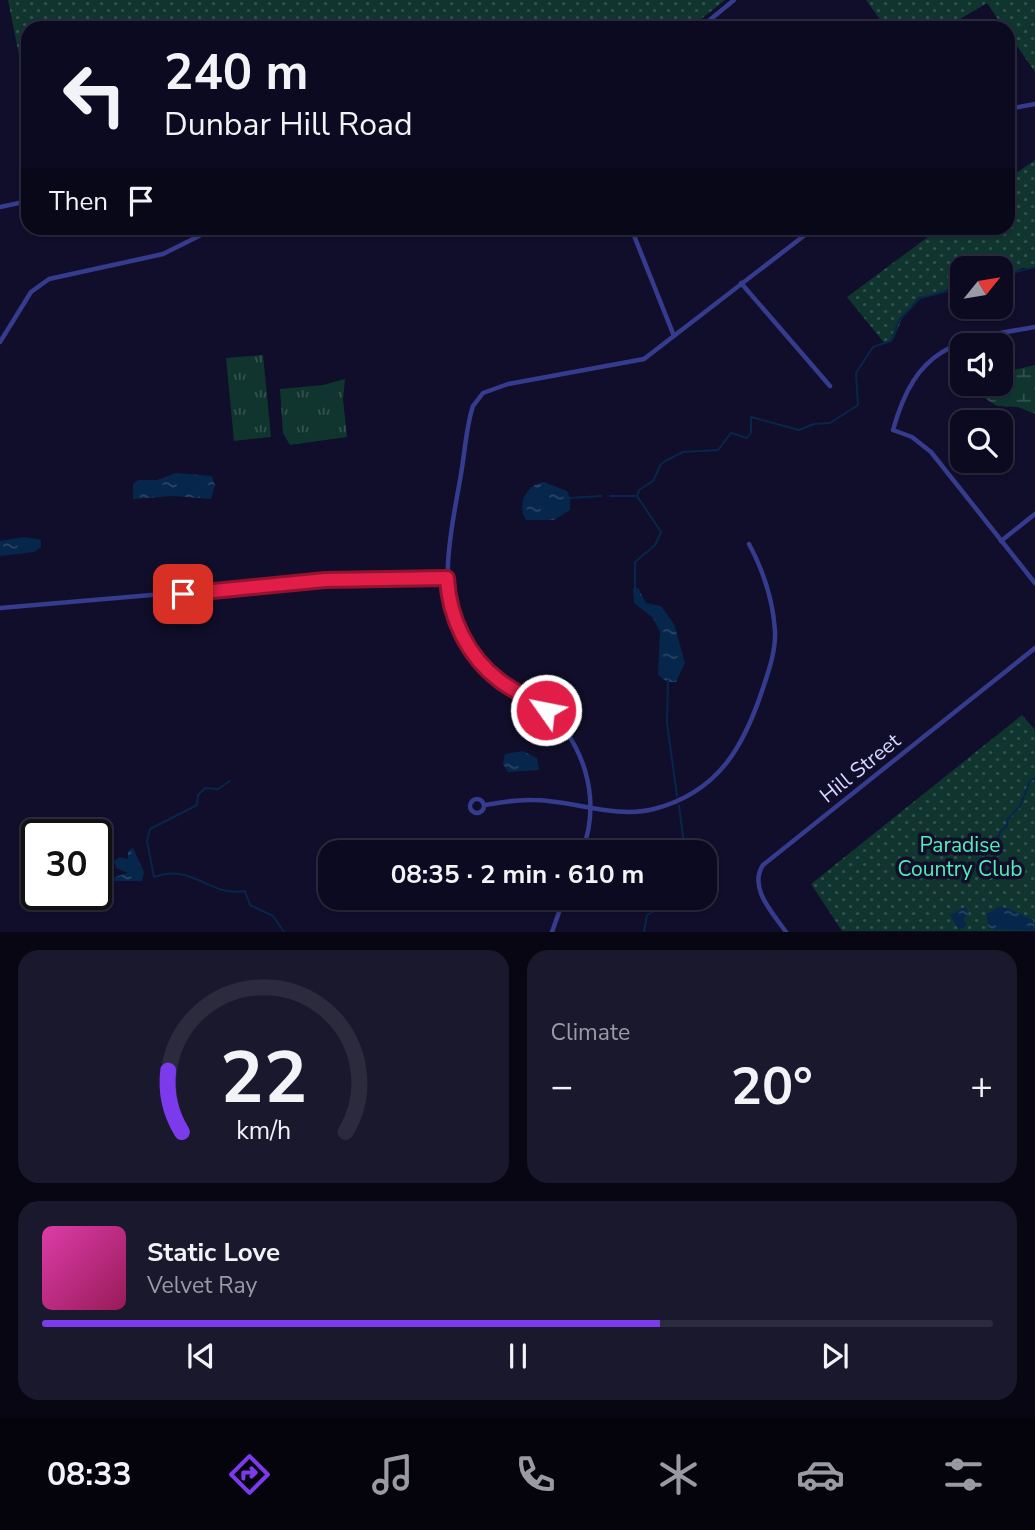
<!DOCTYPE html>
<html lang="en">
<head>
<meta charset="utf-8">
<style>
  body { margin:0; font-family:"Nunito Sans",sans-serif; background:#1a182d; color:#f1f3f6; height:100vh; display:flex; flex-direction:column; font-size:26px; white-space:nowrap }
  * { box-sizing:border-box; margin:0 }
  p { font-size:23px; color:#9a9aa5 }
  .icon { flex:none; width:38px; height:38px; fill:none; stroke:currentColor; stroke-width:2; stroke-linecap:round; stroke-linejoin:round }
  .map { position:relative; height:932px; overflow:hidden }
  .sheet { display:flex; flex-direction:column; gap:18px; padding:18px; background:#070612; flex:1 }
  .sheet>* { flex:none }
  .banner { position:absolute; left:21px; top:21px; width:994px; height:214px; border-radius:21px; box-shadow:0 2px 5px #0004,0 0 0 2px #2c2b3e; background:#0c0a20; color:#f1f3f6; overflow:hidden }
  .needle { width:46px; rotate:60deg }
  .buttons { position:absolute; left:950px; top:256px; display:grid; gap:14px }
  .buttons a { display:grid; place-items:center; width:63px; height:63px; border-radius:14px; background:#0c0a20; box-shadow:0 2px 5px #0004,0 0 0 2px #2c2b3e; font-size:35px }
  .speed { position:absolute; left:21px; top:819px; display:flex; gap:14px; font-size:35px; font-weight:700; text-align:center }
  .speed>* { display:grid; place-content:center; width:91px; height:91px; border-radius:50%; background:#0c0a20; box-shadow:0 2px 5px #0004,0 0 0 2px #2c2b3e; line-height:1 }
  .speed .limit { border:4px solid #111; border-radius:10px; background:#fff; color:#111 }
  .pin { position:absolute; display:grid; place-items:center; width:60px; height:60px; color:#fff; margin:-30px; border-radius:14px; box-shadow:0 4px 10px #0006 }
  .me { position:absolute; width:77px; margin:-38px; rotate:303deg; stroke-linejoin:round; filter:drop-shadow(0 0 5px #0008) }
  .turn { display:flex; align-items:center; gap:24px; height:147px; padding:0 28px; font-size:32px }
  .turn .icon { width:91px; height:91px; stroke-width:2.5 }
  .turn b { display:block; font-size:49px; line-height:60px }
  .then { display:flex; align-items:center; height:66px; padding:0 28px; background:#0003; gap:14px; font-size:26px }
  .big { font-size:52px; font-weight:700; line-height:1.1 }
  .sheet .tile { flex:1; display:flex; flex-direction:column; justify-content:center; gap:10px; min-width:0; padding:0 24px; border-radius:21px; background:#1a182d }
  .sheet .dial { align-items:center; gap:0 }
  .dial svg { height:182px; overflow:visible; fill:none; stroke:#2c2b3e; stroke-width:7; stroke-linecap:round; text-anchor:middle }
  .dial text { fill:#f1f3f6; stroke:none }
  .song { display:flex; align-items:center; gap:21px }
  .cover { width:84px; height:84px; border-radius:10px; background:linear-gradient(135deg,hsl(320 70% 55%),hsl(330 70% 35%)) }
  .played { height:7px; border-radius:4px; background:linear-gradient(90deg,#7c3aed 65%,#2c2b3e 65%) }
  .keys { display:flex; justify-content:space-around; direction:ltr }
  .heat { display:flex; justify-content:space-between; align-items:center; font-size:38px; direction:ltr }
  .sheet .tiles { flex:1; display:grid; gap:18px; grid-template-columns:1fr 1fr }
  .tile:last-child { grid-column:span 2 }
  .trip { position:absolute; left:318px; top:840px; width:399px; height:70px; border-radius:21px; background:#0c0a20; box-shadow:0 2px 5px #0004,0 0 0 2px #2c2b3e; font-weight:700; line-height:70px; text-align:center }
  .dock { display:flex; height:112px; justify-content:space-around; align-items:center; background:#05040d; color:#9a9aa5 }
  .dock .icon { width:49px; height:49px }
  .dock .active { color:#7c3aed }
  .dock b { font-size:32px; color:#f1f3f6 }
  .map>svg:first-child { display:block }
  .grass { fill:url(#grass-tufts) }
  .wetland { fill:url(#wetland-marsh) }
  .park { fill:url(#park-dots) }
  .water { fill:url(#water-ripples) }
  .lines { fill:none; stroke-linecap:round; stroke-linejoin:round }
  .stream { stroke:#06274b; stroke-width:2 }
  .minor { stroke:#353b8d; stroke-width:4.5 }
  .route-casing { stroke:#92132f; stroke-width:18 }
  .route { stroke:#e11d48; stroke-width:12 }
  .labels { text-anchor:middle; stroke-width:7; stroke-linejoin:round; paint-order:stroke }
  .street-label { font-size:21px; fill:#d7d7ff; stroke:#100e2a }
  .park-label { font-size:21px; fill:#57ebb6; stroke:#100e2a }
</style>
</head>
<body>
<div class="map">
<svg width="1035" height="932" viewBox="0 0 1035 932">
  <defs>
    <pattern id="grass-tufts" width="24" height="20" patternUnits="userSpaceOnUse" patternTransform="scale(1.75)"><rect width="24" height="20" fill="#10352f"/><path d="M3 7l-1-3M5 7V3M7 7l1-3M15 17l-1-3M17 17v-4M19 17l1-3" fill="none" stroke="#32524e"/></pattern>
    <pattern id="wetland-marsh" width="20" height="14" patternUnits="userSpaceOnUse" patternTransform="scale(1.75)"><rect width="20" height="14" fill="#10352f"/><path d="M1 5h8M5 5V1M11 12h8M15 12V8" fill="none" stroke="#32524e"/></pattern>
    <pattern id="park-dots" width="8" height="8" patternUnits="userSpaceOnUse" patternTransform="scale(1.75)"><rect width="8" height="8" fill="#10352f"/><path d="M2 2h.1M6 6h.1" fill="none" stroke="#32524e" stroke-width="1.8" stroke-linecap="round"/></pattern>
    <pattern id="water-ripples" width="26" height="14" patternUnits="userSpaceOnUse" patternTransform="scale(1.75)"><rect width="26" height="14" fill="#06274b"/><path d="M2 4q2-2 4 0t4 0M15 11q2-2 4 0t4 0" fill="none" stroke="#2a4666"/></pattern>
  </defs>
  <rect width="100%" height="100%" fill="#100e2a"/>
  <!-- grass -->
  <g class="grass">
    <path d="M263 355 271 437 234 441 226 358Z"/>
    <path d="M345 379 343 399 347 437 290 445 283 433 280 389 323 385Z"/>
  </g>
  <!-- wetland -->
  <path class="wetland" d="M1035 365V414L1018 407 997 406 978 394 979 383H1001V373Z"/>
  <!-- park -->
  <g class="park">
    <path d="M8 0H725L690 28H28V101Z"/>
    <path d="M866 0H1035V72L1008 33V28H1004L987 3 945 28H886Z"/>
    <path d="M1035 160V268H1023L1002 277 1001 268H962V286L956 285 936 295 919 297 903 316 893 340 885 344 847 297 940 228H1008V179Z"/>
    <path d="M1022 715 1035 730V931H842L811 884Z"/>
  </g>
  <!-- water -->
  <g class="water">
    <path d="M176 473 212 476 215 485 211 499 173 496 133 499V484L138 480H157Z"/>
    <path d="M544 482 567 491 570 498V510L554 520H526C516 504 527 484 544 482Z"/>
    <path d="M24 537 41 540V547L34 552 0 556V541Z"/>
    <path d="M638 588 646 603 661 606 674 624 685 663 676 682H667L658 675 660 632 653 618 634 603 633 589Z"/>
    <path d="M523 751 537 758 539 770 508 772 503 764 505 754Z"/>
    <path d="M133 848 144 872 142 881H111V878L128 873 116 868 114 861 119 857 128 859V851Z"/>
    <path d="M965 907 969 914 963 918 967 925 959 930 950 915Z"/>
    <path d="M998 907 1008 908 1033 920 1035 931 989 929 986 914Z"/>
  </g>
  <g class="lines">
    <!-- stream -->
    <g class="stream">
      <path d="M1001 276 1035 267"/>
      <path d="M610 496H635"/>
      <path d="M570 498 601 496"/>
      <path d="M635 589V562L655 545 661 532 637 496 639 490 653 481 661 464 667 460 683 452 718 450 731 433 747 438 751 433V417L799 430 814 424 830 423 858 405 856 373 873 347 891 341 899 320 920 298 962 287"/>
      <path d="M668 680 667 723 677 796"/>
      <path d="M230 781 218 789 205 788 198 795 197 805 150 829 147 841 154 877C194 863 208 897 245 891L250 905 273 916 284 932"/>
      <path d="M679 806 685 852"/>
      <path d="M993 849 1001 831 1007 826V820L1020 806 1030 781 1035 778"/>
      <path d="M644 932 647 915 656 910 667 909 674 898"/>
    </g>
    <!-- minor -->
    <g class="minor">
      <path d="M700 28 734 0"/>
      <path d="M1008 109 1035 104"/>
      <path d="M0 207 28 201"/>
      <path d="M631 228 674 336"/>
      <path d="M741 283 830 386"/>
      <path d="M1035 327C957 340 917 344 893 430L912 437 931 452 1035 583"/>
      <path d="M0 342 31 292 49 279 163 254 215 228"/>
      <path d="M1001 541 1035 514"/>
      <path d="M0 608 325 580 447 578"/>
      <circle cx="477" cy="806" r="7"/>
      <path d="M484 805C500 803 516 799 532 800 572 800 615 819 654 809 719 792 744 746 763 688 769 670 776 650 775 631 773 599 764 572 749 544"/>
      <path d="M582 852C602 799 585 739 539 705 511 684 483 673 464 640 435 588 452 529 461 474 465 452 466 427 473 406L483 393 508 384 644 359 814 228"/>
      <path d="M552 932 564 898"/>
      <path d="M786 932C773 913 748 888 763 865L1035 648"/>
    </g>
  </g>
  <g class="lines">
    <!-- route casing -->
    <g class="route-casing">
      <path id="route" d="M183 594 325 580 447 578C449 618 468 657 500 681 515 692 531 699 546 710"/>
    </g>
    <!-- route -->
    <use href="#route" class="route"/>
  </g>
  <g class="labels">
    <!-- street labels -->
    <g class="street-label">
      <text transform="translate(860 768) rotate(-39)" y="7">Hill Street</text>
    </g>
    <!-- park labels -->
    <g class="park-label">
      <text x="960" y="852">Paradise<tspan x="960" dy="24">Country Club</tspan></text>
    </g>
  </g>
</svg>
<div class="buttons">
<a><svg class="needle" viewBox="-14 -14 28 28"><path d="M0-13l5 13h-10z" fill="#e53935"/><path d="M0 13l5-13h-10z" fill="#9a9aa5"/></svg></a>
<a><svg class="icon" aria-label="sound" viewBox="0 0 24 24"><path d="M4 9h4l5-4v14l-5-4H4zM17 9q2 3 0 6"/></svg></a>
<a><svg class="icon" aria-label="search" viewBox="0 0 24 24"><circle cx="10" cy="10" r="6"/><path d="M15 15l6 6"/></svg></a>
</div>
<div class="speed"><div class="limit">30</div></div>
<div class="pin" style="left:183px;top:594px;background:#d93025"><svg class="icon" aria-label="arrive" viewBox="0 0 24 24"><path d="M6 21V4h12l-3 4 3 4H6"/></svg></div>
<svg class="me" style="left:546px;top:710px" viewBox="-20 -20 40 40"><circle r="17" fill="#e11d48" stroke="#fff" stroke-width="3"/><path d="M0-11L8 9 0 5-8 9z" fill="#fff"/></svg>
<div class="trip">08:35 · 2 min · 610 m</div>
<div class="banner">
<div class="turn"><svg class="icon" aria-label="left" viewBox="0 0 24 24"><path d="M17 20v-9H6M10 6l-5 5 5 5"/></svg><div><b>240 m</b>Dunbar Hill Road</div></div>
<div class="then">Then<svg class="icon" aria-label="arrive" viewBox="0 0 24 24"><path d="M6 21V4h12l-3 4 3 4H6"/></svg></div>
</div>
</div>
<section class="sheet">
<div class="tiles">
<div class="tile dial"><svg viewBox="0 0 100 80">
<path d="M14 69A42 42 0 1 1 86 69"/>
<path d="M14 69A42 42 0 0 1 8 42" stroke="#7c3aed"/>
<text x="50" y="56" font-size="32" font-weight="700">22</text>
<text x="50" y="72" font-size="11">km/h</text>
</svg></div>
<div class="tile"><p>Climate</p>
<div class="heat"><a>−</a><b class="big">20°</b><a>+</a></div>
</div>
<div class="tile">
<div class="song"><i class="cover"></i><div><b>Static Love</b><p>Velvet Ray</p></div></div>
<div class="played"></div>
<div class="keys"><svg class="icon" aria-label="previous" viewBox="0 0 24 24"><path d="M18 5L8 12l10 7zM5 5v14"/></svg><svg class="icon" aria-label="pause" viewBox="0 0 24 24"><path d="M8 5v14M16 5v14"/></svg><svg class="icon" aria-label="next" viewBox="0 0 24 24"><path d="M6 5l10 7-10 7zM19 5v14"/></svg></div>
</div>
</div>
</section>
<nav class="dock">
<b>08:33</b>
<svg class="icon active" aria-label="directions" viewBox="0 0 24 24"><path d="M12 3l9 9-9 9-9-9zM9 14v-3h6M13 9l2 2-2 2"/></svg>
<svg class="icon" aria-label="music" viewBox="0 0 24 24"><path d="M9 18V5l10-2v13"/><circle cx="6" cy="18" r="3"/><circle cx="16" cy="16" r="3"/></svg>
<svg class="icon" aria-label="phone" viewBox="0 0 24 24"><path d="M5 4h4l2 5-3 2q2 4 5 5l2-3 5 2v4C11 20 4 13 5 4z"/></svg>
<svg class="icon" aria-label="climate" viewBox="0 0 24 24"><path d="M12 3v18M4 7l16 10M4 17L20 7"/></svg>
<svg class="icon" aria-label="car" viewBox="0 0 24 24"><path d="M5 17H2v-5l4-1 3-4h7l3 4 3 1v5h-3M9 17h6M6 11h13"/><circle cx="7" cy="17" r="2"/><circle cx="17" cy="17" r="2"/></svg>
<svg class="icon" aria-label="filters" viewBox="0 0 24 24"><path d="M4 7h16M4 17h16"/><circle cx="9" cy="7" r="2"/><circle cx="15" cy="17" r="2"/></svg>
</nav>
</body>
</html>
